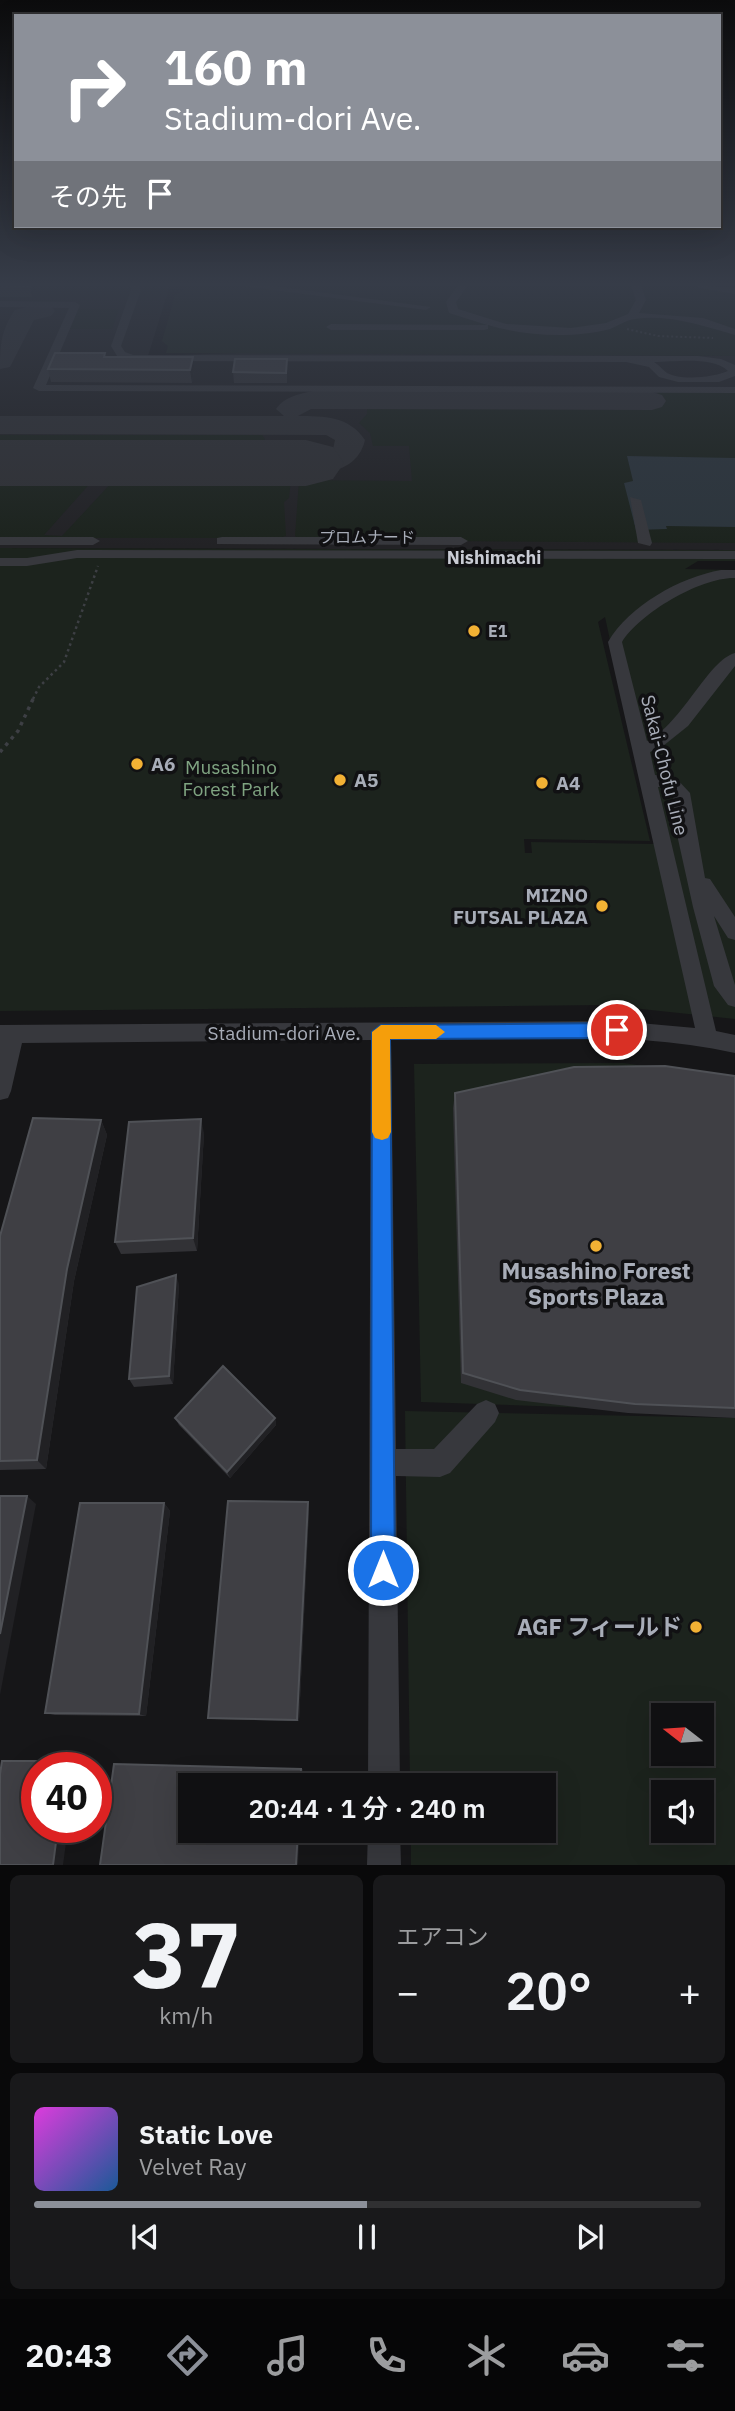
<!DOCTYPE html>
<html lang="ja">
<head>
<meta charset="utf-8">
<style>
  body { margin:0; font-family:"IBM Plex Sans","Noto Sans JP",sans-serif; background:#19191b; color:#f1f3f6; height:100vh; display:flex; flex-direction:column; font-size:26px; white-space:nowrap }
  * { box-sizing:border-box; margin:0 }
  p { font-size:23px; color:#9c9d9f }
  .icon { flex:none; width:38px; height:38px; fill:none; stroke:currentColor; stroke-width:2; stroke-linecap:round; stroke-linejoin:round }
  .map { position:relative; height:1865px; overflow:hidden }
  .panel { display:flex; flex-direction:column; gap:10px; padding:10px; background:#09090a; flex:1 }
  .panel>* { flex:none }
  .hud { position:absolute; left:14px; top:14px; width:707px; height:214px; border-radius:0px; box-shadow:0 7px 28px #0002,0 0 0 2px #303032; background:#8c9099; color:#fff; overflow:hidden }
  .needle { width:46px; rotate:287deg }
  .controls { position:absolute; left:651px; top:1703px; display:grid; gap:14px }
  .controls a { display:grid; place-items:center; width:63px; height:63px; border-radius:0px; background:#101012; box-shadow:0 7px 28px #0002,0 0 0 2px #303032; font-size:35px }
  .speed { position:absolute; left:21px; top:1752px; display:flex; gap:14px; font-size:35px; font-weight:700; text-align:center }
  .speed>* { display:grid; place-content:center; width:91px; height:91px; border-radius:50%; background:#101012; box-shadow:0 7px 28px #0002,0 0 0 2px #303032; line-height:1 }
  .speed .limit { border:10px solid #d22; background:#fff; color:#111 }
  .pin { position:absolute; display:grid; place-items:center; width:60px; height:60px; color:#fff; margin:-30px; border:4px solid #fff; border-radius:50%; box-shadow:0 2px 7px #0007 }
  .me { position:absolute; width:77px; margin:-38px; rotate:0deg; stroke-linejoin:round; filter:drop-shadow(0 0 5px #0008) }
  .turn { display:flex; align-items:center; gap:24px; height:147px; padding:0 35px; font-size:32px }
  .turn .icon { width:91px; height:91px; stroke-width:2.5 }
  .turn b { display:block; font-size:49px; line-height:60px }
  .then { display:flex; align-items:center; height:66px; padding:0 35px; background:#0003; gap:14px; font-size:26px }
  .big { font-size:52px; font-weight:600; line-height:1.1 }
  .panel .card { flex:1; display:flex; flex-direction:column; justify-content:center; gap:10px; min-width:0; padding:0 24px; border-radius:10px; background:#19191b }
  .panel .dial { align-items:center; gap:0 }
  .dial b { font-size:91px; line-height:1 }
  .song { display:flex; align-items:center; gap:21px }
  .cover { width:84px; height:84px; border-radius:10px; background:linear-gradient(135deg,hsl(300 70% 55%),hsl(210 70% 35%)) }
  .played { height:7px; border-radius:4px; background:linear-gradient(90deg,#8c9099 50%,#303032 50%) }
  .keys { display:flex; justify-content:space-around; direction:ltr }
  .heat { display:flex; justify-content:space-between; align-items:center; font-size:38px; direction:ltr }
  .panel .tiles { flex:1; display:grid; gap:10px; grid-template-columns:1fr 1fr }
  .card:last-child { grid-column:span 2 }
  .trip { position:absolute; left:178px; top:1773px; width:378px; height:70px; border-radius:0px; background:#101012; box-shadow:0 7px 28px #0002,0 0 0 2px #303032; font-weight:600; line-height:70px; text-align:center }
  .dock { display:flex; height:112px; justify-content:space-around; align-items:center; background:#060607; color:#9c9d9f }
  .dock .icon { width:49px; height:49px }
  .dock .active { color:#8c9099 }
  .dock b { font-size:32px; color:#f1f3f6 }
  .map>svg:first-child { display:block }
  .built { fill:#222225 }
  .green { fill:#1c231d; fill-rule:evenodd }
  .water { fill:#2c353c }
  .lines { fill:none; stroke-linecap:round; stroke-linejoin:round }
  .taxiway { fill:#303135; fill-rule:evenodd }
  .runway { fill:#303135; fill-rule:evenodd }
  .path-far2 { stroke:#3d3f44; stroke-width:2; stroke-dasharray:2 2.5; stroke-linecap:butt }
  .path-far1 { stroke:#3d3f44; stroke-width:2.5; stroke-dasharray:2.5 3.5; stroke-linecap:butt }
  .path { stroke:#3d3f44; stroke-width:3.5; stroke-dasharray:3.5 5; stroke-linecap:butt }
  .minor { fill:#37383d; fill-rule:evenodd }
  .wall { fill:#323236 }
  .shaded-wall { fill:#212124 }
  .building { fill:#3f3f44; stroke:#4f5156; stroke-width:2 }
  .route { fill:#1a73e8; stroke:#114b97; stroke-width:2 }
  .slow { fill:#f59e0b }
  .poi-dot { fill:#f2b134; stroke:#111113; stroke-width:2.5 }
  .labels { text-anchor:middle; stroke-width:7; stroke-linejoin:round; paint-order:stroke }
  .far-street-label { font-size:16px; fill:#a8adb8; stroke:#111113 }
  .far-poi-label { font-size:16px; font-weight:bold; fill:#a8adb8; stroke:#111113; text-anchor:start }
  .far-neighbourhood-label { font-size:18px; font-weight:bold; fill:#c9ccd4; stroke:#111113 }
  .poi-label { font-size:19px; font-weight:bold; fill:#a8adb8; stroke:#111113; text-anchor:start }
  .street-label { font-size:19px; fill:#a8adb8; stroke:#111113 }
  .park-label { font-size:19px; fill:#7fa381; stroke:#111113 }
  .near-poi-label { font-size:23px; font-weight:bold; fill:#a8adb8; stroke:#111113 }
</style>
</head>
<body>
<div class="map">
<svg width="735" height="1865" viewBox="0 0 735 1865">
  <rect width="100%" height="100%" fill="#161618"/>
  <!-- built -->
  <path class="built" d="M0 285H170L148 356 239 353 735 356V550L0 548Z"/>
  <!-- green -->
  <g class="green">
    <path d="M185 285H735V356L166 353 168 346 162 341 175 295 183 291Z"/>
    <path d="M78 309H119L112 329H70Z"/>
    <path d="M657 391H735V543L300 540 295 536 299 480 412 481 409 446H373L370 433 359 423 367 414V405H660Z"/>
    <path d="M0 435H262L265 439 259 446 0 447Z"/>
    <path d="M0 479H94L44 535 62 536 115 479H291L289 498 284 502 286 536 279 538H0Z"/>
    <path d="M0 548 735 550V561H698L685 569 735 570V1019L604 1005 0 1011ZM605 617 654 844 531 842 532 853H525L524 839 650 841 598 622Z"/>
    <path d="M623 1063 735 1078V1413L421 1402 414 1064Z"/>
    <path d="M405 1411 735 1418V1865H411V1831L544 1830V1785H410ZM663 1715H702V1754H663ZM663 1792H702V1830H663Z"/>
  </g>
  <!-- water -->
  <path class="water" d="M627 456 735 458V527L666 526 667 529 636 530 624 483 633 481Z"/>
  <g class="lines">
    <!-- taxiway -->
    <g class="taxiway">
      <path d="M42 303 51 306 55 311 51 316 34 320 10 367 0 369C0 345 1 330 15 310Z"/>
      <path d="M319 390 652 392 662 395 666 401 662 407 652 410 311 409 298 416C324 416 349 416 365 440 359 467 332 476 306 470L301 463 306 456 333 449 335 440 326 435 0 434V416H284L276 409C286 395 303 393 319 390Z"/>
    </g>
    <!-- runway -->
    <path class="runway" d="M0 440H306L333 447 344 463 333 479 306 486H0Z"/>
    <!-- path-far2 -->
    <path class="path-far2" d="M627 329 658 336 713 338"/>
    <!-- path-far1 -->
    <path class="path-far1" d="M33 699 39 687 64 662 98 566"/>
    <!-- path -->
    <path class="path" d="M0 752 18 731 34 697"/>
    <!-- minor -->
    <g class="minor">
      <path d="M129 285H139L141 290 121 346 125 352 133 355 698 356 721 359 735 365V376L719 382H678L659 377 649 367 626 362 132 361 117 356 111 346 131 290ZM654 362C676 362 712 356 728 371 714 377 682 381 667 373 663 370 659 365 654 362Z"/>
      <path d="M234 285H266L431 307 426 310Z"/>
      <path d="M458 285H468L456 302 458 309 506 324 571 328 606 323 628 314 636 300 631 285H641L646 300 639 313 703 318 735 329V335C703 326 669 314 635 319 626 320 618 326 610 329 572 339 525 336 488 325V329L484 330H331L326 327 331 324 487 325 449 313 446 302Z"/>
      <path d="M695 285 735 288V294L700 288Z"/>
      <path d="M0 301 75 302 80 305 46 385 735 387V393L39 391 33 388 69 308 0 307Z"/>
      <path d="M630 497 641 500 652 543 650 546 638 543Z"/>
      <path d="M0 537H93L100 541 93 545H0Z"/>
      <path d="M222 537H461L468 541 461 545 217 544V538Z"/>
      <path d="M77 550 735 551V559L77 558 27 566H0V558H27Z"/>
      <path d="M721 570H735V578C701 577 640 613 622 642L647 741C682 724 708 660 735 653V666L688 726 663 746 650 752 655 775 675 777 690 793 705 878 710 879 735 917V940L728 938 714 916 735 985V1007L728 1005 714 986 693 907 676 830 673 795 665 787H658L716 1031 735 1035V1053C623 1029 505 1039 391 1040L396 1449H434L477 1404 486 1400 495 1404 499 1413 495 1422 450 1473 440 1477 396 1476 400 1785H368L371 1040 22 1043 11 1091 8 1098 0 1100V1025L617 1021 695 1028 608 642C629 606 680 577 721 570Z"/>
      <path d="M368 1830H400L401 1865H367Z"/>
    </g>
  </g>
  <!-- wall -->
  <g class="wall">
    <path d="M0 285H39L32 297H0Z"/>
    <path d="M106 357 194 370 192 383 51 382 48 369Z"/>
    <path d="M287 359V383H234L233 372Z"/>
    <path d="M735 1076V1418L628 1413 516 1400 461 1383 453 1108 455 1093Z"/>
    <path d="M101 1120 107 1135 74 1281 46 1469 0 1470V1236Z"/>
    <path d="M204 1133 197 1251 121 1254 115 1242Z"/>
    <path d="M179 1284 173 1384 134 1387 129 1379Z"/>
    <path d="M175 1418H275L276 1425 230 1478 179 1425Z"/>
    <path d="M164 1503 170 1511 146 1716 55 1715 45 1713Z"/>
    <path d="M309 1510 299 1721 213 1719 208 1718Z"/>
  </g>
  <!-- shaded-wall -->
  <g class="shaded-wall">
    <path d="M30 285H39L32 297 30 286Z"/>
    <path d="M193 357 194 370 192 383 190 370Z"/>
    <path d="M201 1119 204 1133 197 1251 193 1238Z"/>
    <path d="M101 1120 107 1135 74 1281 46 1469 37 1460 67 1269Z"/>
    <path d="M176 1275 179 1284 173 1384 169 1376Z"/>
    <path d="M275 1418 276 1425 230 1478 227 1472Z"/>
    <path d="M27 1496 36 1504 0 1695V1634Z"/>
    <path d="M308 1502 309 1510 299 1721 297 1720Z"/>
    <path d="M164 1503 170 1511 146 1716 139 1714Z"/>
    <path d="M48 1761H58L57 1768H47Z"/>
    <path d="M301 1769H303L302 1785H300Z"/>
    <path d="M58 1827H68L63 1865H53Z"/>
    <path d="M298 1830H300L298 1865H296Z"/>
  </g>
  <!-- building -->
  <g class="building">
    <path d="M0 285H30V286Z"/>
    <path d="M55 353H105L104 357H193L190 370 48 369Z"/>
    <path d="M235 359H287L286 373 233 372Z"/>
    <path d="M665 1066 735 1076V1408L635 1404 520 1390 463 1373 455 1093 574 1067Z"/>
    <path d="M33 1118 101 1120 67 1269 37 1460 0 1461V1236Z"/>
    <path d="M201 1119 193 1238 115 1242 129 1122Z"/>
    <path d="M176 1275 169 1376 129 1379 137 1287Z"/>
    <path d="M223 1366 275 1418 227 1472 175 1418Z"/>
    <path d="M0 1496H27L0 1634Z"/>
    <path d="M228 1501 308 1502 297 1720 208 1718Z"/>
    <path d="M80 1503H164L139 1714 45 1713Z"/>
    <path d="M2 1761H48L47 1768H37V1827H58L53 1865H0V1774Z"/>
    <path d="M114 1764 301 1769 300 1785H191V1830H298L296 1865H100Z"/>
  </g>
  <!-- sky -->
  <linearGradient id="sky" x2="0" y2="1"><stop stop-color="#0c0c0d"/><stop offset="0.52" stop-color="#363c48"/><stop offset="1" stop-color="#363c48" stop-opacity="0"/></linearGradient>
  <rect width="735" height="546" fill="url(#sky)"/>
  <!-- route -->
  <path class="route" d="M617 1023 626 1030 617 1038 390 1039 395 1570 391 1578 383 1581 374 1578 371 1570 372 1032 381 1025Z"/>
  <!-- slow -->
  <path class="slow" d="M381 1025H436L445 1032 436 1039H390L391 1132 388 1138 382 1140 375 1138 372 1132V1032Z"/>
  <!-- markers -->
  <g class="poi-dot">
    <circle cx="474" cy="631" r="7"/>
    <circle cx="137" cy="764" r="7"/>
    <circle cx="340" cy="780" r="7"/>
    <circle cx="542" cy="783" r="7"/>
    <circle cx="602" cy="906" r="7"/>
    <circle cx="596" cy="1246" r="7"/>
    <circle cx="696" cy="1627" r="7"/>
  </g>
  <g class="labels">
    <!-- far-street labels -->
    <g class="far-street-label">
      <text x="367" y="543">プロムナード</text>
    </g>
    <!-- far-poi labels -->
    <g class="far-poi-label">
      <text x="488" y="637">E1</text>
    </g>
    <!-- far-neighbourhood labels -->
    <g class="far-neighbourhood-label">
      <text x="494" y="564">Nishimachi</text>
    </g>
    <!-- poi labels -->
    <g class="poi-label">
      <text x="151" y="771">A6</text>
      <text x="354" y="787">A5</text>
      <text x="556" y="790">A4</text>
      <text x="588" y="902" text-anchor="end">MIZNO<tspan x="588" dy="22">FUTSAL PLAZA</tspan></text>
    </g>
    <!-- street labels -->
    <g class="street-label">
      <text transform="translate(665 765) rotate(76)" y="7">Sakai-Chofu Line</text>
      <text x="284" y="1040">Stadium-dori Ave.</text>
    </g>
    <!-- park labels -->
    <g class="park-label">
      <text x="231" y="774">Musashino<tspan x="231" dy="22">Forest Park</tspan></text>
    </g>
    <!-- near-poi labels -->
    <g class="near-poi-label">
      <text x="596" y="1279">Musashino Forest<tspan x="596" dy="26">Sports Plaza</tspan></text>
      <text x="682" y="1635" text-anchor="end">AGF フィールド</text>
    </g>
  </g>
</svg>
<div class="controls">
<a><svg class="needle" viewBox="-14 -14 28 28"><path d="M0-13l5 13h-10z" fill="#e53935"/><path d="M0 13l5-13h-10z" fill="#9c9d9f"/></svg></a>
<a><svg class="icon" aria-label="sound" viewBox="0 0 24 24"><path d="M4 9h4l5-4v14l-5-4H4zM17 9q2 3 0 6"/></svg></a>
</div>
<div class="speed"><div class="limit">40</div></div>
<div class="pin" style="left:617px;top:1030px;background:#d93025"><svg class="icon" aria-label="arrive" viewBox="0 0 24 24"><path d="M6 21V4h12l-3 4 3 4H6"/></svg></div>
<svg class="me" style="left:383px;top:1570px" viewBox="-20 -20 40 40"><circle r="17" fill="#1a73e8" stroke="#fff" stroke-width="3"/><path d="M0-11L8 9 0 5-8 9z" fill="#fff"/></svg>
<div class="trip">20:44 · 1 分 · 240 m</div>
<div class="hud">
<div class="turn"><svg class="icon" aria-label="right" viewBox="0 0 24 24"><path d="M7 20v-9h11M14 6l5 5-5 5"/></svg><div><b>160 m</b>Stadium-dori Ave.</div></div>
<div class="then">その先<svg class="icon" aria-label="arrive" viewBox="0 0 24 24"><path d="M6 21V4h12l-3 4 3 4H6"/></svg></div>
</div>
</div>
<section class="panel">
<div class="tiles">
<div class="card dial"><b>37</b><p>km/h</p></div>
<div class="card"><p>エアコン</p>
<div class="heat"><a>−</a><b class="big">20°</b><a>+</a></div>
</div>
<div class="card">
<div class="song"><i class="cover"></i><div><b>Static Love</b><p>Velvet Ray</p></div></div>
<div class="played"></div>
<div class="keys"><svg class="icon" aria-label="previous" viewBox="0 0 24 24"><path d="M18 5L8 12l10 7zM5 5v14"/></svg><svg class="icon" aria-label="pause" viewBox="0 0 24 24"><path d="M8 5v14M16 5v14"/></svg><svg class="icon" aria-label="next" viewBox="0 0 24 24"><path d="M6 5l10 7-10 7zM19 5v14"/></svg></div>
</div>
</div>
</section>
<nav class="dock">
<b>20:43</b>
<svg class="icon active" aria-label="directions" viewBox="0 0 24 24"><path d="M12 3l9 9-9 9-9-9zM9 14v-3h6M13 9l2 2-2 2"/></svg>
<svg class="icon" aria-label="music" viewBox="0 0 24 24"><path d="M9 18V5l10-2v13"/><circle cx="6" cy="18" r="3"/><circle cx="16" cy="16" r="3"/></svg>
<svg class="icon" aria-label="phone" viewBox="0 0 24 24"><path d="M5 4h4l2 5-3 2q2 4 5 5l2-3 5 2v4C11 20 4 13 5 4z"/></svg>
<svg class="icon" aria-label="climate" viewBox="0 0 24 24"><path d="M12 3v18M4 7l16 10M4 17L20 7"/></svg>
<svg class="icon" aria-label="car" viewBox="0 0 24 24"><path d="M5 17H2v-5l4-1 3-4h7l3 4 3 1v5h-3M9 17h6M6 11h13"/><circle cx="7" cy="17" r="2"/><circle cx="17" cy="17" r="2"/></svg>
<svg class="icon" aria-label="filters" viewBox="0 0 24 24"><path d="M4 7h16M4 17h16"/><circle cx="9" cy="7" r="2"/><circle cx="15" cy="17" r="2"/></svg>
</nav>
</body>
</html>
